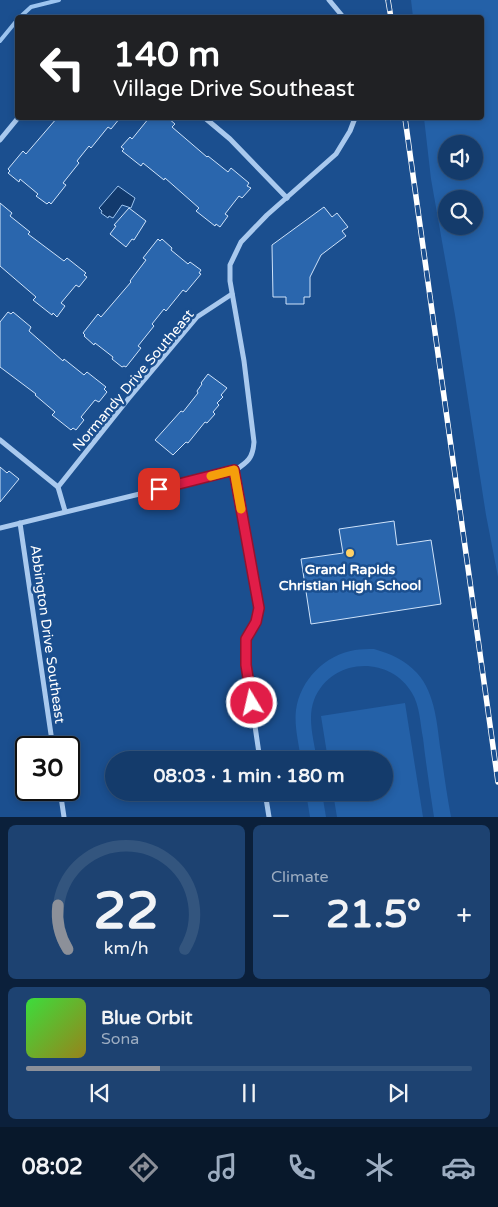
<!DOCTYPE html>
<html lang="en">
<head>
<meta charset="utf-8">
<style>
  body { margin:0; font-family:"Varela Round",sans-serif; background:#1d4271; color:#f1f3f6; height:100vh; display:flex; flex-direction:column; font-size:19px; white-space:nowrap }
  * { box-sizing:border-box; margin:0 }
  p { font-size:16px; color:#9dadc1 }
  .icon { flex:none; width:28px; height:28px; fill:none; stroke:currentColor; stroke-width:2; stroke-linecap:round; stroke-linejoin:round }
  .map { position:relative; height:817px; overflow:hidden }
  .panel { display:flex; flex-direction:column; gap:8px; padding:8px; background:#0b203b; flex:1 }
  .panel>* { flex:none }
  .banner { position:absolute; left:15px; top:15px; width:469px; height:105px; border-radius:5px; box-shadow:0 2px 8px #0003,0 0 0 1px #33557e; background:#202124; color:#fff; overflow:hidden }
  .tools { position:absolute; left:438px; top:135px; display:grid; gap:10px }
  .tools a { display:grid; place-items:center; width:45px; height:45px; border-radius:50%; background:#143b6b; box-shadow:0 2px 8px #0003,0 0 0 1px #33557e; font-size:25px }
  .speed { position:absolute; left:15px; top:736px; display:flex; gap:10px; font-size:25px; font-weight:700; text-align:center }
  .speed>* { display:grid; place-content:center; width:65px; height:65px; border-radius:50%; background:#143b6b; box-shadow:0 2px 8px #0003,0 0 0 1px #33557e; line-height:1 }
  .speed .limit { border:2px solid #111; border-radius:8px; background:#fff; color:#111 }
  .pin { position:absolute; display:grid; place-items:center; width:42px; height:42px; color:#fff; margin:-21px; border-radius:10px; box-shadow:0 2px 8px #0006 }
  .me { position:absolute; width:55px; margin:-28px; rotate:351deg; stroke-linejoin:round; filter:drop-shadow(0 0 4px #0008) }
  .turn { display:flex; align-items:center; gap:18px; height:105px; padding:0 15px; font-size:22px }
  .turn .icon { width:65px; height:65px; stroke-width:2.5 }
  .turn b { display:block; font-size:35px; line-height:42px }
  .big { font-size:38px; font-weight:800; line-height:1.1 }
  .panel .widget { flex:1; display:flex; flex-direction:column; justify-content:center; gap:8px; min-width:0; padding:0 18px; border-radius:8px; background:#1d4271 }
  .panel .dial { align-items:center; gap:0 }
  .dial svg { height:130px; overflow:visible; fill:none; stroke:#33557e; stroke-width:7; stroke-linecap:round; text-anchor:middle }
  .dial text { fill:#f1f3f6; stroke:none }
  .song { display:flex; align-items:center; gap:15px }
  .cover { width:60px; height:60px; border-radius:8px; background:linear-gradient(135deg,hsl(120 70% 55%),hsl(50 70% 35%)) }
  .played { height:5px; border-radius:2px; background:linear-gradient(90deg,#8c9099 30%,#33557e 30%) }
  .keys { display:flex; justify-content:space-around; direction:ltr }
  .heat { display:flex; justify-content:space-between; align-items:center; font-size:28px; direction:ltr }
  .panel .tiles { flex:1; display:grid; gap:8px; grid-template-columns:1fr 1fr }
  .widget:last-child { grid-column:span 2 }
  .trip { position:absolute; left:105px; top:751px; width:288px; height:50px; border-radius:25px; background:#143b6b; box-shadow:0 2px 8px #0003,0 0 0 1px #33557e; font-weight:800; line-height:50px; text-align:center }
  .menu { display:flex; height:80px; justify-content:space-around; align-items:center; background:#08182b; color:#9dadc1 }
  .menu .icon { width:35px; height:35px }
  .menu .selected { color:#8c9099 }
  .menu b { font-size:22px; color:#f1f3f6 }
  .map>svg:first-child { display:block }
  .green { fill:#2461a8; fill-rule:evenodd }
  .water { fill:#123a6d; stroke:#9cc4f0 }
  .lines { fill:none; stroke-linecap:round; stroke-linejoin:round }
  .stream { stroke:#9cc4f0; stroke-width:4 }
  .building { fill:#2a66ad; stroke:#cfe3fa }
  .minor { stroke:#a9c9ee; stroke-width:5 }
  .rail-casing { stroke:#fff; stroke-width:5.5 }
  .rail { stroke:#1b4f8f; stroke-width:4; stroke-dasharray:11; stroke-linecap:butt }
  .route-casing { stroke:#92132f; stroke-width:12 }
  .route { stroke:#e11d48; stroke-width:9 }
  .slow { stroke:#f59e0b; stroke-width:9 }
  .poi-dot { fill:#ffd166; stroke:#1b4f8f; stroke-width:2 }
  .labels { text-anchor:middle; stroke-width:5; stroke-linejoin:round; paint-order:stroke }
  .street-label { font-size:14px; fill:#fff; stroke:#1b4f8f }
  .poi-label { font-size:14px; font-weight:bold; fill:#fff; stroke:#1b4f8f }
</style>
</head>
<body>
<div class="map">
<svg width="498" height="817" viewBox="0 0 498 817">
  <rect width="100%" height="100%" fill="#1b4f8f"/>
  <!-- green -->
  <g class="green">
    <path d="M411 0H498V577L486 515 455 315 431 179 424 118H481V18L413 17ZM446 144H474V171H446ZM446 199H474V226H446Z"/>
    <path d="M374 649C391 654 405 660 417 673 436 694 437 726 441 753 444 774 447 796 451 817H434C430 791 426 764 423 738 420 723 420 706 412 693 390 655 331 657 314 700 307 719 314 741 317 760H301C299 744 294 726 296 710 300 680 325 655 355 650 361 649 368 649 374 649Z"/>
    <path d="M405 703 423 817H337L333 793 384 792V760H328L321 716Z"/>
    <path d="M306 793H322L326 817H310Z"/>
  </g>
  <!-- water -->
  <path class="water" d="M118 186 135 198 131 208 122 205 113 218 109 216 108 218 101 213 102 211 99 208Z"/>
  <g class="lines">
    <!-- stream -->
    <g class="stream">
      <path d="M19 18 31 7 59 0"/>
      <path d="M0 41 18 19"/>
    </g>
  </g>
  <!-- building -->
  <g class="building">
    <path d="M57 118H120L111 129 108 127 91 148 89 146 77 161 79 163 63 183 66 185 51 204 49 202 47 204 36 196 38 194 20 179 19 182 8 173 10 171 8 169 23 151 26 154Z"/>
    <path d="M149 118H168L175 124 172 127 207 157 208 156 228 172 231 168 249 183 247 186 251 188 242 198 239 196 225 214 228 216 220 227 216 224 215 226 196 211 199 208 165 178 164 180 143 163 141 166 122 151 124 149 121 147 130 137 132 139Z"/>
    <path d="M0 203 12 213 10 216 30 232 28 234 64 261 67 258 86 273 84 275 87 277 79 287 76 285 61 303 65 306 57 317 53 313 52 315 33 300 36 297 0 266Z"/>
    <path d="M324 207 332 217 337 213 348 227 342 231 346 236 321 255 310 277V297H304V304H286V297H273L272 245Z"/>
    <path d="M129 208 146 221 134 240 132 239 126 247 110 234 116 226 114 225Z"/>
    <path d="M158 239 160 241 162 239 172 248 171 250 188 264 190 262 201 270 199 273 201 274 186 292 183 290 166 311 164 309 152 324 154 326 138 346 141 348 126 367 124 366 122 367 112 359 113 357 95 343 94 345 84 336 85 335 83 333 98 314 101 317 131 282 130 281 146 260 143 258Z"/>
    <path d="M8 312 11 314 13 312 31 327 29 331 63 361 64 359 84 375 87 372 106 387 104 389 107 392 99 402 95 400 81 417 84 420 76 430 73 428 71 430 52 415 55 412 35 395 36 394 0 367V322Z"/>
    <path d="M208 374 227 388 221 395 223 397 217 403 219 405 213 412 215 414 207 423 205 422 188 443 186 442 173 455 155 440 181 411 183 412 198 393 197 391 202 384 201 383Z"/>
    <path d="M0 467 7 473 9 471 19 479 0 502Z"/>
    <path d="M394 521 397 545 431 540 441 604 311 624 301 559 343 553 339 529Z"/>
  </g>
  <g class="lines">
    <!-- minor -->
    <g class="minor">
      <path d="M329 0 344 18"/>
      <path d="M205 118 230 139 287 198"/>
      <path d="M0 140 18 118"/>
      <path d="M0 440 58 487"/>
      <path d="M234 471 259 608 256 622 245 639 246 665 260 760"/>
      <path d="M65 511 58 487 129 398 197 317 232 294"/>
      <path d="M20 523 53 748"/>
      <path d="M0 528 234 471C248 462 253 458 254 442L244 361 230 281V265L241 242 267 215 336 154 350 131 355 118"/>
      <path d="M60 790 64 817"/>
      <path d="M265 792 269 817"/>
    </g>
    <!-- rail casing -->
    <g class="rail-casing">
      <g id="rail">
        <path d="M388 0 391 18"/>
        <path d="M405 118 498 782"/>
      </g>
    </g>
    <!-- rail -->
    <use href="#rail" class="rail"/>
  </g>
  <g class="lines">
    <!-- route casing -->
    <g class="route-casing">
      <path id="route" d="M159 489 234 470 259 608 256 622 246 639V665L252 703"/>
    </g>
    <!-- route -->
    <use href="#route" class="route"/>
    <!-- slow -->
    <path class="slow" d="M211 476 234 470 241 509"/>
  </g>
  <!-- markers -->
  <circle class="poi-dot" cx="350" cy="553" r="5"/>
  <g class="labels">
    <!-- street labels -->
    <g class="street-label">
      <text transform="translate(133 380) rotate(-50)" y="5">Normandy Drive Southeast</text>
      <text transform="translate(48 634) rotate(82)" y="5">Abbington Drive Southeast</text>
    </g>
    <!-- poi labels -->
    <g class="poi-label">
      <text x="350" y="574">Grand Rapids<tspan x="350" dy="16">Christian High School</tspan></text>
    </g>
  </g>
</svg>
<div class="tools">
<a><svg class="icon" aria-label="sound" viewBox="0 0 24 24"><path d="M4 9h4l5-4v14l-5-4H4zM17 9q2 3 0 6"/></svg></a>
<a><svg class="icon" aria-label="search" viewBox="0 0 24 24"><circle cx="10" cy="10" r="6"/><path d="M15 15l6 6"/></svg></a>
</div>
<div class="speed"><div class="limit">30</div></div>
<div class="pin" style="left:159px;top:489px;background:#d93025"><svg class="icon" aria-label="arrive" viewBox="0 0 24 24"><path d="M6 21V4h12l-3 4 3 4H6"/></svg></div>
<svg class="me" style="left:252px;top:703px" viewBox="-20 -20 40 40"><circle r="17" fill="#e11d48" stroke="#fff" stroke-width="3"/><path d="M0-11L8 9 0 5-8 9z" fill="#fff"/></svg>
<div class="trip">08:03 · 1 min · 180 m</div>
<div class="banner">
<div class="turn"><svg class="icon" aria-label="left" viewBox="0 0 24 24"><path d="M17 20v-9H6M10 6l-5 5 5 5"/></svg><div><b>140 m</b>Village Drive Southeast</div></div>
</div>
</div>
<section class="panel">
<div class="tiles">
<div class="widget dial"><svg viewBox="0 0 100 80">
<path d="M14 69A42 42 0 1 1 86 69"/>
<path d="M14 69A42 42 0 0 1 8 42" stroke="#8c9099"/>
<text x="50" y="56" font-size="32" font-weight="700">22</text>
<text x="50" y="72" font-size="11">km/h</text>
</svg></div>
<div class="widget"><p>Climate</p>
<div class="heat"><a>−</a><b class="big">21.5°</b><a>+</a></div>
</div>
<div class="widget">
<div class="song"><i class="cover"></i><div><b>Blue Orbit</b><p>Sona</p></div></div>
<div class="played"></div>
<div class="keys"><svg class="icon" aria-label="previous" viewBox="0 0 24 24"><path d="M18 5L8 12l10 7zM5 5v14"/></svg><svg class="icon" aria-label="pause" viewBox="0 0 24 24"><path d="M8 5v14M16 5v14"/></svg><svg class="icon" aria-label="next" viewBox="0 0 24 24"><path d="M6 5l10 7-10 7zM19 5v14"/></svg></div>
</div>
</div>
</section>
<nav class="menu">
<b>08:02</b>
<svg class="icon selected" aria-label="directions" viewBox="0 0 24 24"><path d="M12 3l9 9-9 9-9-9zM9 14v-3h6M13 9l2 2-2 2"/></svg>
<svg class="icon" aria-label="music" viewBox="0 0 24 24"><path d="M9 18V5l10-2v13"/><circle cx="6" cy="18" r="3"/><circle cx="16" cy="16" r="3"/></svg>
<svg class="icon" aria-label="phone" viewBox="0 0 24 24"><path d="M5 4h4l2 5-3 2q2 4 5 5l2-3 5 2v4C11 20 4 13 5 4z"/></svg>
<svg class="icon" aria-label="climate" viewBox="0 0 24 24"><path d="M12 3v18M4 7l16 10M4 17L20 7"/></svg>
<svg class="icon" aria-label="car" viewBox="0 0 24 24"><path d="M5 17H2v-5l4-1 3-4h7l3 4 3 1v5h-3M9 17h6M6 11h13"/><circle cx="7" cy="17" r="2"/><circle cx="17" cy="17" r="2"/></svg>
</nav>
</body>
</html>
